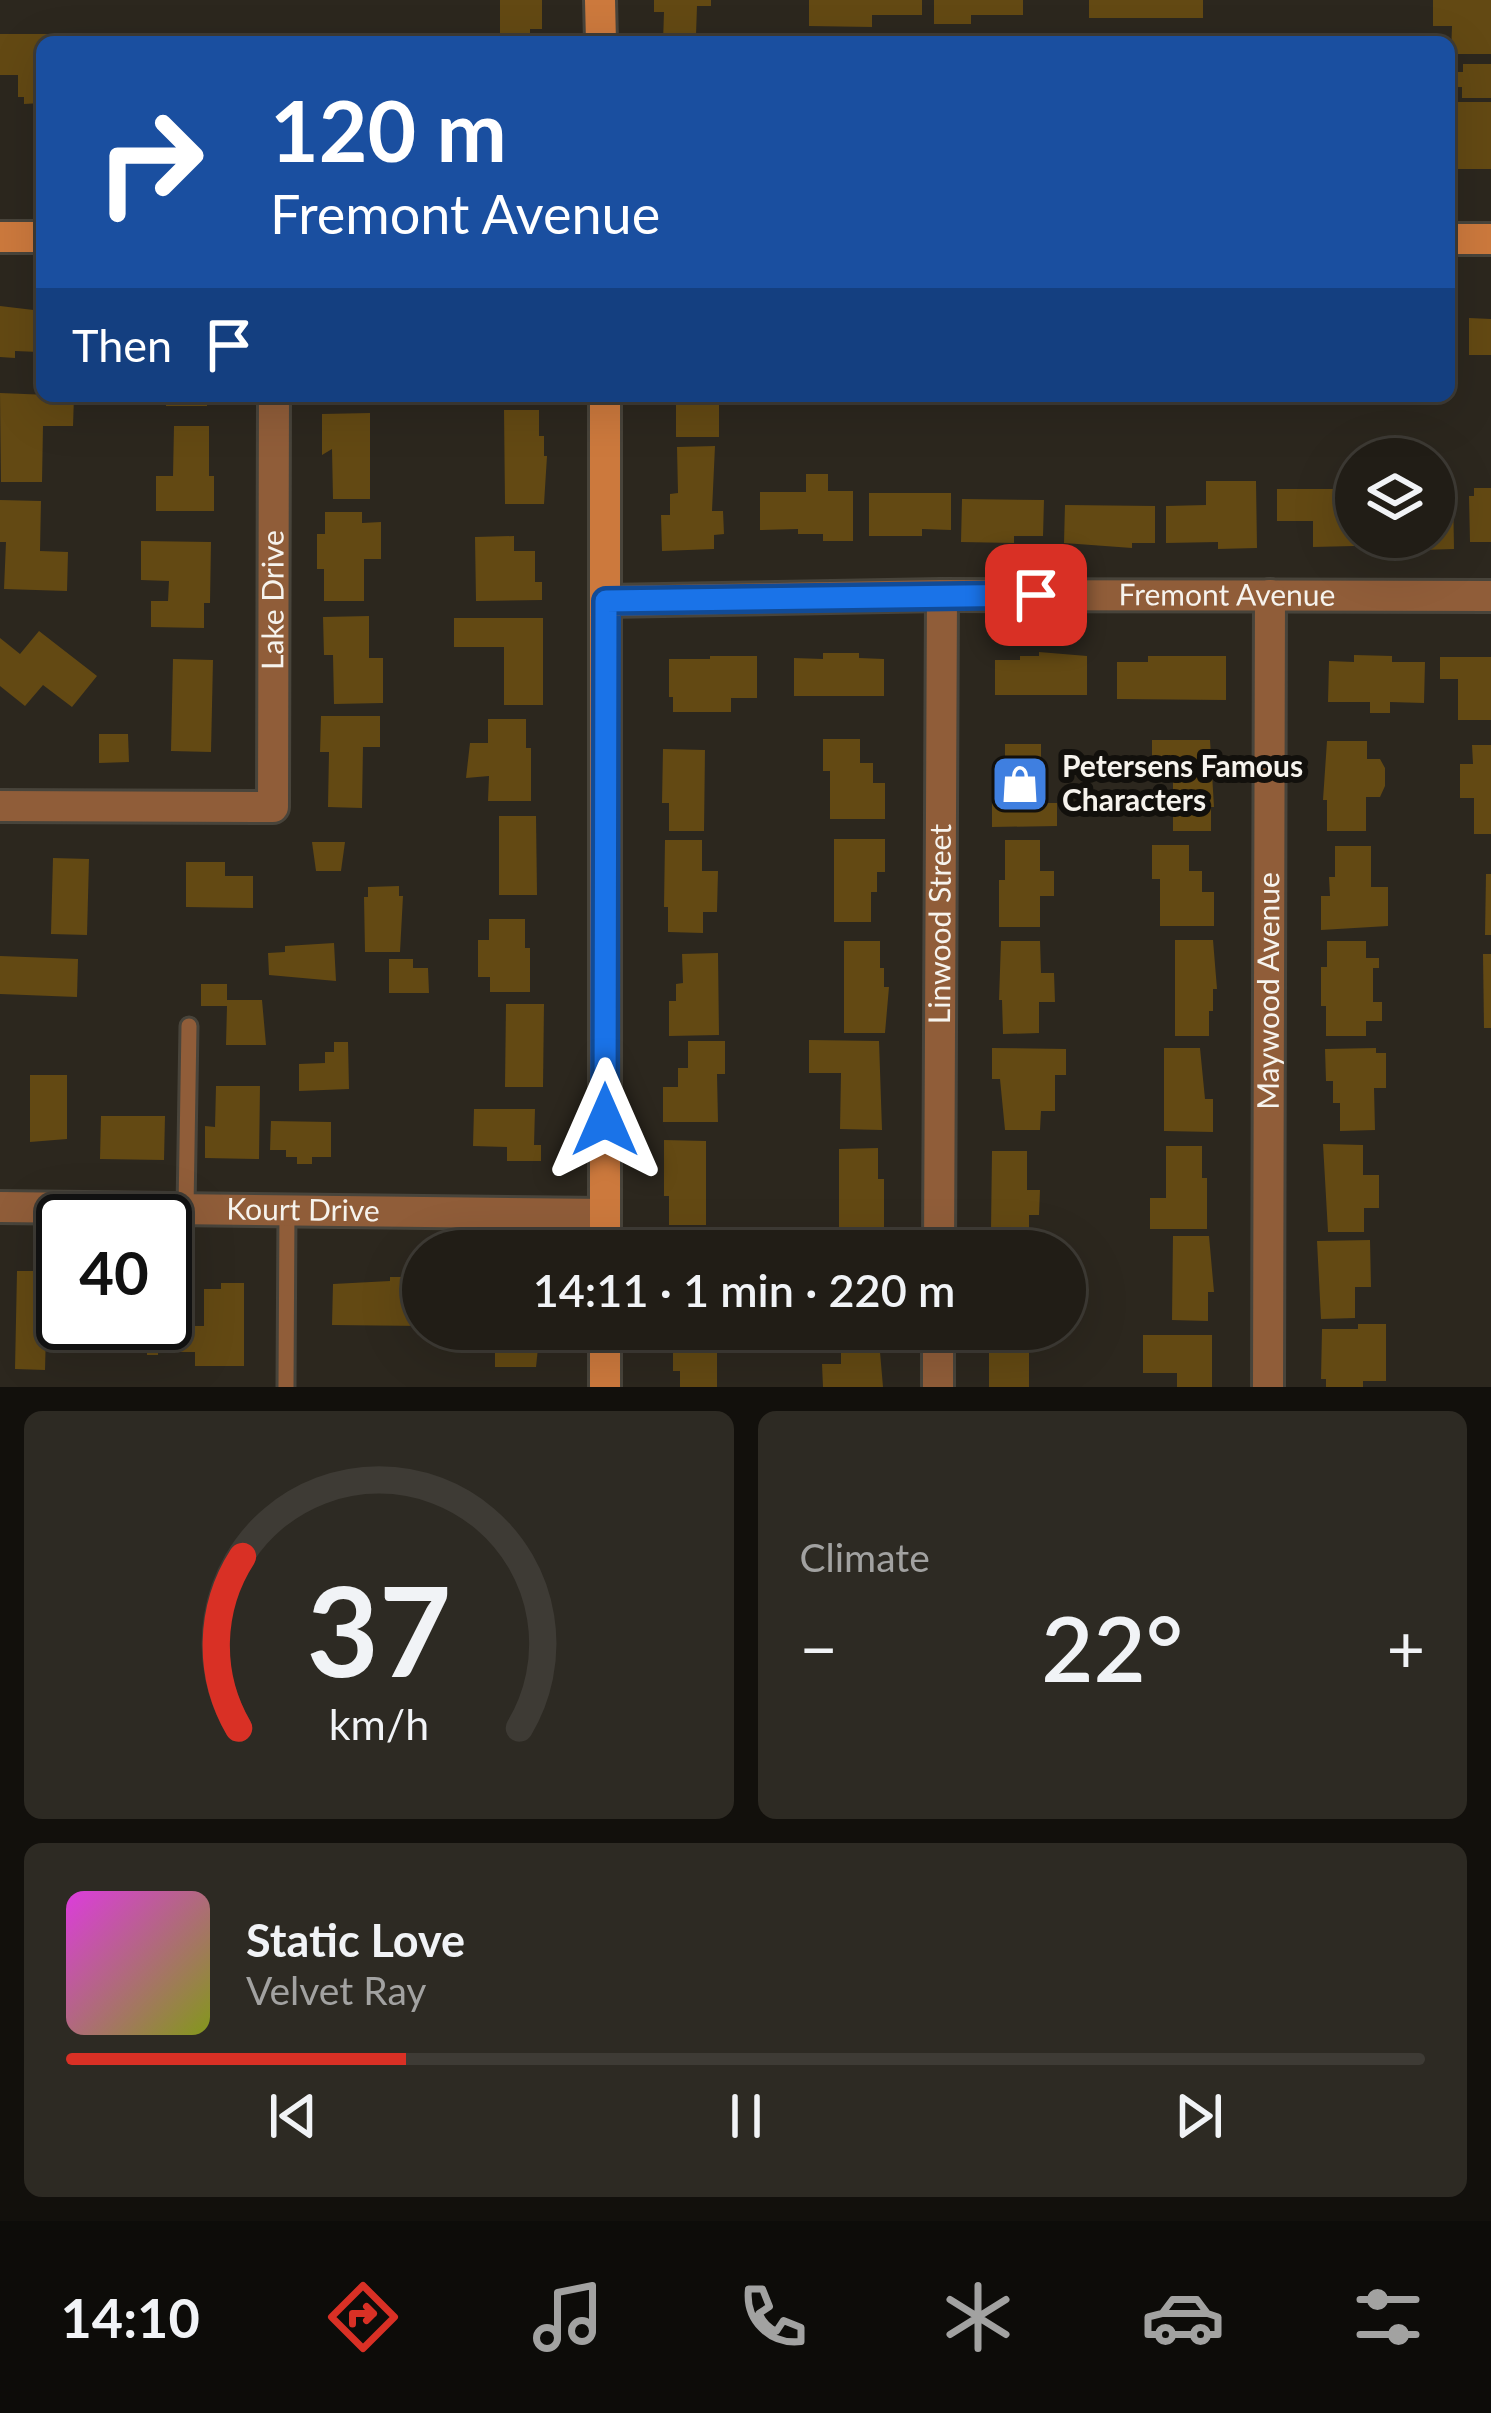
<!DOCTYPE html>
<html lang="en">
<head>
<meta charset="utf-8">
<style>
  body { margin:0; font-family:Lato,sans-serif; background:#2d2a23; color:#f1f3f6; height:100vh; display:flex; flex-direction:column; font-size:45px; white-space:nowrap }
  * { box-sizing:border-box; margin:0 }
  p { font-size:39px; color:#a2a2a1 }
  .icon { flex:none; width:66px; height:66px; fill:none; stroke:currentColor; stroke-width:2; stroke-linecap:round; stroke-linejoin:round }
  .map { position:relative; height:1387px; overflow:hidden }
  .side { display:flex; flex-direction:column; gap:24px; padding:24px; background:#12100c; flex:1 }
  .side>* { flex:none }
  .banner { position:absolute; left:36px; top:36px; width:1419px; height:366px; border-radius:18px; box-shadow:0 12px 48px #0002,0 0 0 3px #3e3b35; background:#1a4fa0; color:#fff; overflow:hidden }
  .controls { position:absolute; left:1335px; top:438px; display:grid; gap:24px }
  .controls a { display:grid; place-items:center; width:120px; height:120px; border-radius:50%; background:#211d16; box-shadow:0 12px 48px #0002,0 0 0 3px #3e3b35; font-size:60px }
  .speed { position:absolute; left:36px; top:1194px; display:flex; gap:24px; font-size:60px; font-weight:700; text-align:center }
  .speed>* { display:grid; place-content:center; width:156px; height:156px; border-radius:50%; background:#211d16; box-shadow:0 12px 48px #0002,0 0 0 3px #3e3b35; line-height:1 }
  .speed .limit { border:6px solid #111; border-radius:18px; background:#fff; color:#111 }
  .pin { position:absolute; display:grid; place-items:center; width:102px; height:102px; color:#fff; margin:-51px; border-radius:24px; box-shadow:0 6px 18px #0006 }
  .me { position:absolute; width:132px; margin:-66px; rotate:0deg; stroke-linejoin:round; filter:drop-shadow(0 0 9px #0008) }
  .turn { display:flex; align-items:center; gap:42px; height:252px; padding:0 36px; font-size:54px }
  .turn .icon { width:156px; height:156px; stroke-width:2.5 }
  .turn b { display:block; font-size:84px; line-height:102px }
  .then { display:flex; align-items:center; height:114px; padding:0 36px; background:#0003; gap:24px; font-size:45px }
  .big { font-size:90px; font-weight:600; line-height:1.1 }
  .side .widget { flex:1; display:flex; flex-direction:column; justify-content:center; gap:18px; min-width:0; padding:0 42px; border-radius:18px; background:#2d2a23 }
  .side .dial { align-items:center; gap:0 }
  .dial svg { height:312px; overflow:visible; fill:none; stroke:#3e3b35; stroke-width:7; stroke-linecap:round; text-anchor:middle }
  .dial text { fill:#f1f3f6; stroke:none }
  .song { display:flex; align-items:center; gap:36px }
  .cover { width:144px; height:144px; border-radius:18px; background:linear-gradient(135deg,hsl(300 70% 55%),hsl(70 70% 35%)) }
  .played { height:12px; border-radius:6px; background:linear-gradient(90deg,#d93025 25%,#3e3b35 25%) }
  .keys { display:flex; justify-content:space-around; direction:ltr }
  .heat { display:flex; justify-content:space-between; align-items:center; font-size:66px; direction:ltr }
  .side .tiles { flex:1; display:grid; gap:24px; grid-template-columns:1fr 1fr }
  .widget:last-child { grid-column:span 2 }
  .trip { position:absolute; left:402px; top:1230px; width:684px; height:120px; border-radius:60px; background:#211d16; box-shadow:0 12px 48px #0002,0 0 0 3px #3e3b35; font-weight:600; line-height:120px; text-align:center }
  .tabs { display:flex; height:192px; justify-content:space-around; align-items:center; background:#0d0c09; color:#a2a2a1 }
  .tabs .icon { width:84px; height:84px }
  .tabs .current { color:#d93025 }
  .tabs b { font-size:54px; color:#f1f3f6 }
  .map>svg:first-child { display:block }
  .building { fill:#634913 }
  .lines { fill:none; stroke-linecap:round; stroke-linejoin:round }
  .lane-casing { stroke:#48443b; stroke-width:21 }
  .street-casing { stroke:#48443b; stroke-width:36 }
  .secondary-casing { stroke:#48443b; stroke-width:36 }
  .lane { stroke:#905d39; stroke-width:15 }
  .street { stroke:#905d39; stroke-width:30 }
  .secondary { stroke:#cc793d; stroke-width:30 }
  .route-casing { stroke:#114b97; stroke-width:30 }
  .route { stroke:#1a73e8; stroke-width:21 }
  .labels { text-anchor:middle; stroke-width:12; stroke-linejoin:round; paint-order:stroke }
  .street-label { font-size:30px; fill:#f6f3ed; stroke:#12100c }
  .poi-label { font-size:30px; font-weight:bold; fill:#f6f3ed; stroke:#12100c; text-anchor:start }
</style>
</head>
<body>
<div class="map">
<svg width="1491" height="1387" viewBox="0 0 1491 1387">
  <rect width="100%" height="100%" fill="#2c271e"/>
  <!-- building -->
  <g class="building">
    <path d="M500 0H542V29H530V42H500Z"/>
    <path d="M654 0H711V6H697L696 35H719V42H663L664 12H654Z"/>
    <path d="M809 0H922V15H872V27L809 26Z"/>
    <path d="M934 0H1023V15H971V24H934Z"/>
    <rect x="1089" y="0" width="114" height="18"/>
    <path d="M1433 0H1491V54H1451L1452 26H1433Z"/>
    <path d="M0 34H57V42H42V103L24 104V97H18V75H0Z"/>
    <path d="M1463 64H1491V98H1462V87H1453V72H1463Z"/>
    <path d="M1456 102H1491V169H1458V164H1449V130H1457Z"/>
    <path d="M0 306 42 311 39 352 15 351V358L0 357Z"/>
    <path d="M1449 316H1453L1454 367H1449Z"/>
    <path d="M1469 318 1491 319V355H1469Z"/>
    <path d="M0 393 74 396 73 426H43L42 482H1Z"/>
    <rect x="166" y="396" width="41" height="10"/>
    <rect x="676" y="396" width="43" height="41"/>
    <path d="M504 410H539V436H544V456H547L544 504H505Z"/>
    <path d="M370 413V499H333L332 449 322 455V414Z"/>
    <path d="M174 426H209V476H214V511H156V476H173Z"/>
    <path d="M715 446 712 511H723L724 534 714 535V549L662 551 661 515H670V494L678 493 677 447Z"/>
    <path d="M806 474H828V491H853V541H823V534H798V529L760 530V492H806Z"/>
    <path d="M1206 481H1256L1257 548 1218 549V542L1166 543V506L1206 505Z"/>
    <path d="M1434 487H1453L1454 549 1421 550V543H1403V537H1434Z"/>
    <path d="M1474 488H1491V542H1470L1469 496H1474Z"/>
    <path d="M1277 489H1354V546L1313 547V521H1277Z"/>
    <path d="M869 493H951V530L922 529V536H869Z"/>
    <path d="M962 499 1044 500 1043 536H1014V543L961 542Z"/>
    <path d="M0 500 41 501 40 551 68 552 67 591 4 589 6 542H0Z"/>
    <path d="M1065 505 1155 506V543H1132V548L1064 543Z"/>
    <path d="M325 512H362V523L381 522V559H364V601H324V569H317V534H325Z"/>
    <path d="M514 536V551H535V582H542V600L476 601 475 537Z"/>
    <path d="M141 541 211 542 210 603H204V628L151 627V601H168L169 581 141 580Z"/>
    <path d="M369 616V658H383V703L334 704 333 655H324L323 617Z"/>
    <path d="M454 618H543V705H504V647H454Z"/>
    <path d="M39 631 97 676 72 707 43 685 25 706 0 686V638L20 654Z"/>
    <path d="M1039 652 1087 656V695H995V660H1020V656H1039Z"/>
    <path d="M823 653H859V658L884 659V696H794V658L823 659Z"/>
    <path d="M1354 655 1392 656V662H1425L1424 703 1390 702V713H1370V702H1328L1329 661 1354 662Z"/>
    <path d="M710 656H757V698H731V712H673V697H669V659H710Z"/>
    <path d="M1148 656H1226V700L1117 699V662H1148Z"/>
    <path d="M1440 657H1491V720H1458V679H1440Z"/>
    <path d="M173 659 213 660 211 752 171 751Z"/>
    <path d="M321 716H380V747H363L362 808 328 807 329 752H320Z"/>
    <path d="M488 719H526V748H531V801H488L489 776 466 778 470 743H488Z"/>
    <path d="M99 734H128L129 762 99 763Z"/>
    <path d="M823 739H860V763H873V783H885V819H830V771H823Z"/>
    <path d="M1152 740H1210L1214 807H1211V831H1173V779H1152Z"/>
    <path d="M1327 741H1367V759H1380L1385 768V786L1380 797H1366V831H1327V800H1323Z"/>
    <path d="M1005 744H1041V803H1057V826L992 827V795H1000L999 774H1005Z"/>
    <path d="M1472 745H1491V834H1474V798H1460V764H1473Z"/>
    <path d="M663 749 705 750 704 831H669V803H662Z"/>
    <path d="M499 816H536L537 895H499Z"/>
    <path d="M834 839H885V872H877V892H871V922H834Z"/>
    <path d="M665 840H702V871H718L717 912H703V933L668 932V907H664Z"/>
    <path d="M1005 840H1040V871H1054V896H1040V927H999V880H1005Z"/>
    <path d="M312 842H345L341 871H316Z"/>
    <path d="M1152 845H1189V871H1202V892H1214V926H1160V879H1152Z"/>
    <path d="M1335 846H1371V887H1388V926L1321 930V896H1330L1329 877H1335Z"/>
    <path d="M53 858 89 859 87 935 51 934Z"/>
    <path d="M186 862H225V876H253V908L186 907Z"/>
    <path d="M1486 874H1491V935H1485Z"/>
    <path d="M399 886V896H403L400 952H365L364 897H368V887Z"/>
    <path d="M489 919H525V948H530V992H490V977H478V940H489Z"/>
    <path d="M1175 940H1213L1217 989H1213V1011H1209V1036H1175Z"/>
    <path d="M844 941H880V968H884V987H889L885 1033H844Z"/>
    <path d="M1001 941H1040L1041 973H1054L1055 1002H1039V1033L1003 1034 1002 1000H999Z"/>
    <path d="M1327 941H1366V958H1379V968H1373V1002H1382V1021H1366V1036H1326V1006H1321V967H1327Z"/>
    <path d="M334 943 336 981 269 975 268 953 285 952V946Z"/>
    <path d="M718 953 719 1035 669 1036V1001H676V984L683 983 682 954Z"/>
    <path d="M1483 954H1491V1028H1484Z"/>
    <path d="M0 956 78 959 77 997 0 994Z"/>
    <path d="M389 959H413V968H428L429 993H389Z"/>
    <path d="M201 984H227V1000H262L266 1045H226L227 1006H201Z"/>
    <path d="M506 1004H544L543 1087H505Z"/>
    <path d="M809 1040 879 1041 882 1130 840 1129 841 1073H809Z"/>
    <path d="M688 1041H725V1074H717L718 1122H663V1087H678V1068H688Z"/>
    <path d="M334 1042H348L349 1089 299 1091V1064L325 1063V1052H334Z"/>
    <path d="M992 1048 1066 1049V1075H1055V1111H1041L1040 1130H1005L1000 1079H992Z"/>
    <path d="M1164 1048H1200L1205 1099H1213V1132L1164 1131Z"/>
    <path d="M1376 1048V1053H1386V1088H1374L1375 1130 1340 1131V1103H1333V1081H1326L1325 1049Z"/>
    <path d="M30 1075H67V1139L30 1142Z"/>
    <path d="M216 1086H260L259 1159 205 1158V1126L215 1127Z"/>
    <path d="M474 1109H535L534 1145H541V1161H507V1147L473 1146Z"/>
    <path d="M101 1116H165L164 1160 100 1159Z"/>
    <path d="M271 1121 331 1122V1157H312V1164H297V1157H286V1150H270Z"/>
    <path d="M664 1140 706 1141V1225H669V1196H664Z"/>
    <path d="M1323 1144 1363 1145V1175H1379V1208H1364V1232H1328Z"/>
    <path d="M1166 1146H1202V1178H1207V1229H1150V1198H1166Z"/>
    <path d="M878 1148V1179H884V1232L839 1233V1149Z"/>
    <path d="M992 1151H1027V1190H1040L1039 1215H1029V1230H991Z"/>
    <path d="M1173 1236H1209L1214 1292H1208V1321L1172 1320Z"/>
    <path d="M999 1238H1035L1036 1251H999Z"/>
    <rect x="663" y="1239" width="42" height="12"/>
    <rect x="848" y="1239" width="36" height="12"/>
    <path d="M1370 1240 1371 1287H1355V1318L1321 1319 1317 1241Z"/>
    <path d="M17 1271H47L46 1299 63 1300V1323H80V1333H46L45 1370 15 1369Z"/>
    <path d="M390 1277H423V1326L332 1325 333 1284 390 1281Z"/>
    <path d="M221 1283H244V1366H195V1352H180L179 1326H204V1289H221Z"/>
    <path d="M105 1323H169V1350H158V1355H147V1350H105Z"/>
    <path d="M1358 1324H1386V1381H1363V1387H1326V1379H1321L1322 1329H1358Z"/>
    <path d="M495 1329H540L536 1367H495Z"/>
    <path d="M841 1329H878L883 1387H823L822 1364H841Z"/>
    <rect x="989" y="1329" width="40" height="58"/>
    <path d="M673 1332H717V1387H680V1371H673Z"/>
    <path d="M1143 1335H1212V1387H1177V1373H1143Z"/>
  </g>
  <g class="lines">
    <!-- lane casing -->
    <g class="lane-casing">
      <g id="lane">
        <path d="M186 1208 189 1026"/>
        <path d="M286 1387 287 1210"/>
      </g>
    </g>
    <!-- street casing -->
    <g class="street-casing">
      <g id="street">
        <path id="s1" d="M606 601 942 595 1491 596"/>
        <path id="s2" d="M0 806 273 807 274 396"/>
        <path id="s3" d="M0 1207 605 1214"/>
        <path id="s4" d="M939 1251 942 595"/>
        <path d="M938 1387V1329"/>
        <path id="s5" d="M1268 1387 1270 595"/>
      </g>
    </g>
    <!-- secondary casing -->
    <g class="secondary-casing">
      <g id="secondary">
        <path d="M600 0 601 42"/>
        <path d="M0 237H42"/>
        <path d="M1449 239H1491"/>
        <path d="M605 1251V396"/>
        <path d="M605 1387V1329"/>
      </g>
    </g>
    <!-- lane -->
    <use href="#lane" class="lane"/>
    <!-- street -->
    <use href="#street" class="street"/>
    <!-- secondary -->
    <use href="#secondary" class="secondary"/>
  </g>
  <g class="lines">
    <!-- route casing -->
    <g class="route-casing">
      <path id="route" d="M605 1120 606 601 1036 595"/>
    </g>
    <!-- route -->
    <use href="#route" class="route"/>
  </g>
  <!-- icons -->
  <defs>
    <g id="shop-square" transform="scale(3)"><rect x="-9" y="-9" width="18" height="18" rx="4" fill="#3f7fe0" stroke="#12100c"/><path d="M-5-2.5h2.3a2.7 3.5 0 0 1 5.4 0H5L5.5 6h-11ZM-1.5-2.5h3a1.5 2.3 0 0 0-3 0Z" fill="#fff"/></g>
  </defs>
  <g fill-rule="evenodd">
    <use href="#shop-square" x="1020" y="784"/>
  </g>
  <g class="labels">
    <!-- street labels -->
    <g class="street-label">
      <text dy="10" stroke="none"><textPath href="#s1" startOffset="621">Fremont Avenue</textPath></text>
      <text dy="10" stroke="none"><textPath href="#s2" startOffset="480">Lake Drive</textPath></text>
      <text dy="10" stroke="none"><textPath href="#s4" startOffset="327">Linwood Street</textPath></text>
      <text dy="10" stroke="none"><textPath href="#s5" startOffset="396">Maywood Avenue</textPath></text>
      <text dy="10" stroke="none"><textPath href="#s3" startOffset="303">Kourt Drive</textPath></text>
    </g>
    <!-- poi labels -->
    <g class="poi-label">
      <text x="1062" y="777">Petersens Famous<tspan x="1062" dy="34">Characters</tspan></text>
    </g>
  </g>
</svg>
<div class="controls">
<a><svg class="icon" aria-label="layers" viewBox="0 0 24 24"><path d="M12 4l9 5-9 5-9-5zM3 14l9 5 9-5"/></svg></a>
</div>
<div class="speed"><div class="limit">40</div></div>
<div class="pin" style="left:1036px;top:595px;background:#d93025"><svg class="icon" aria-label="arrive" viewBox="0 0 24 24"><path d="M6 21V4h12l-3 4 3 4H6"/></svg></div>
<svg class="me" style="left:605px;top:1120px" viewBox="-20 -20 40 40"><path d="M0-17L14 15 0 8-14 15z" fill="#1a73e8" stroke="#fff" stroke-width="4"/></svg>
<div class="trip">14:11 · 1 min · 220 m</div>
<div class="banner">
<div class="turn"><svg class="icon" aria-label="right" viewBox="0 0 24 24"><path d="M7 20v-9h11M14 6l5 5-5 5"/></svg><div><b>120 m</b>Fremont Avenue</div></div>
<div class="then">Then<svg class="icon" aria-label="arrive" viewBox="0 0 24 24"><path d="M6 21V4h12l-3 4 3 4H6"/></svg></div>
</div>
</div>
<section class="side">
<div class="tiles">
<div class="widget dial"><svg viewBox="0 0 100 80">
<path d="M14 69A42 42 0 1 1 86 69"/>
<path d="M14 69A42 42 0 0 1 15 25" stroke="#d93025"/>
<text x="50" y="56" font-size="32" font-weight="700">37</text>
<text x="50" y="72" font-size="11">km/h</text>
</svg></div>
<div class="widget"><p>Climate</p>
<div class="heat"><a>−</a><b class="big">22°</b><a>+</a></div>
</div>
<div class="widget">
<div class="song"><i class="cover"></i><div><b>Static Love</b><p>Velvet Ray</p></div></div>
<div class="played"></div>
<div class="keys"><svg class="icon" aria-label="previous" viewBox="0 0 24 24"><path d="M18 5L8 12l10 7zM5 5v14"/></svg><svg class="icon" aria-label="pause" viewBox="0 0 24 24"><path d="M8 5v14M16 5v14"/></svg><svg class="icon" aria-label="next" viewBox="0 0 24 24"><path d="M6 5l10 7-10 7zM19 5v14"/></svg></div>
</div>
</div>
</section>
<nav class="tabs">
<b>14:10</b>
<svg class="icon current" aria-label="directions" viewBox="0 0 24 24"><path d="M12 3l9 9-9 9-9-9zM9 14v-3h6M13 9l2 2-2 2"/></svg>
<svg class="icon" aria-label="music" viewBox="0 0 24 24"><path d="M9 18V5l10-2v13"/><circle cx="6" cy="18" r="3"/><circle cx="16" cy="16" r="3"/></svg>
<svg class="icon" aria-label="phone" viewBox="0 0 24 24"><path d="M5 4h4l2 5-3 2q2 4 5 5l2-3 5 2v4C11 20 4 13 5 4z"/></svg>
<svg class="icon" aria-label="climate" viewBox="0 0 24 24"><path d="M12 3v18M4 7l16 10M4 17L20 7"/></svg>
<svg class="icon" aria-label="car" viewBox="0 0 24 24"><path d="M5 17H2v-5l4-1 3-4h7l3 4 3 1v5h-3M9 17h6M6 11h13"/><circle cx="7" cy="17" r="2"/><circle cx="17" cy="17" r="2"/></svg>
<svg class="icon" aria-label="filters" viewBox="0 0 24 24"><path d="M4 7h16M4 17h16"/><circle cx="9" cy="7" r="2"/><circle cx="15" cy="17" r="2"/></svg>
</nav>
</body>
</html>
